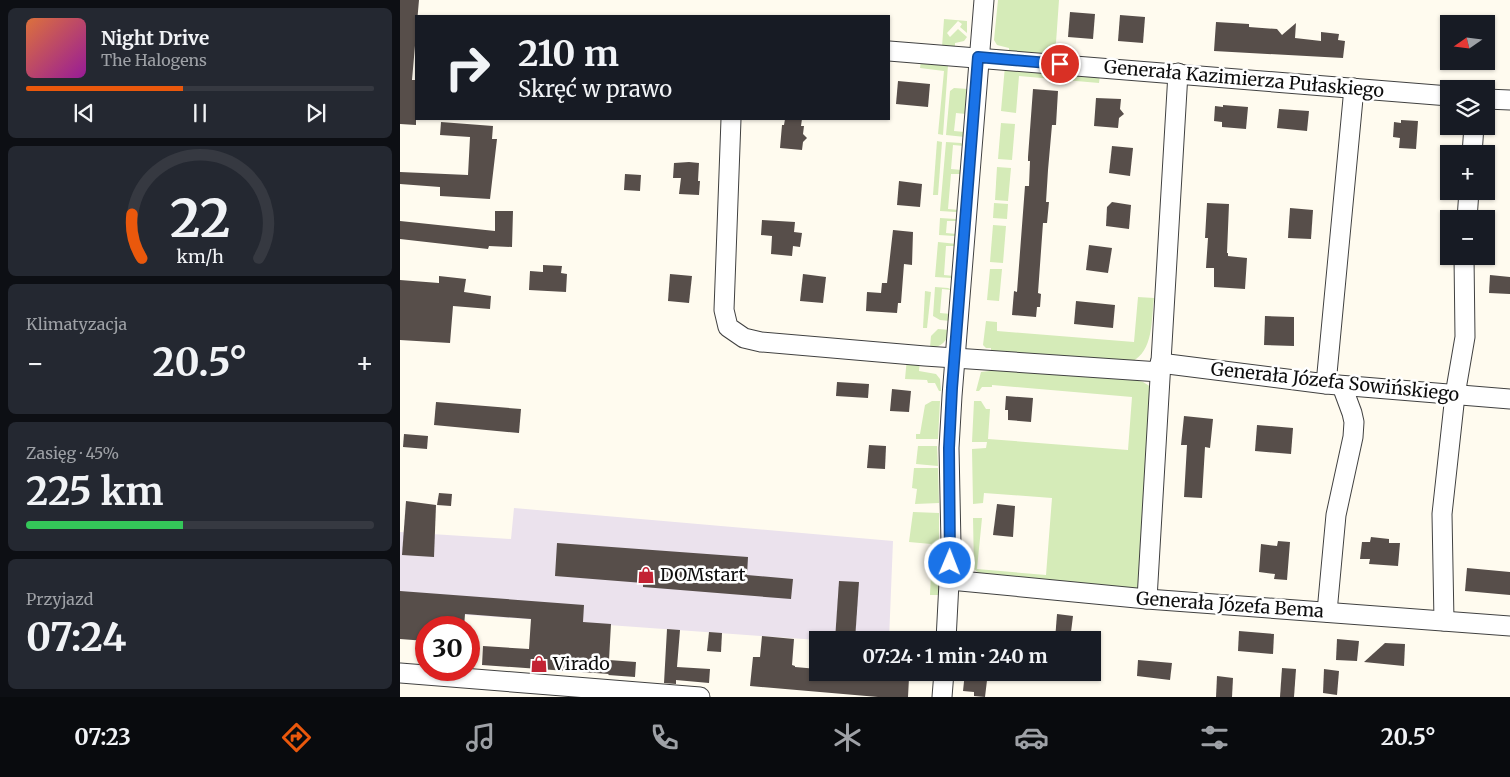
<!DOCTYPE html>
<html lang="pl">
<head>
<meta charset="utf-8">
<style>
  body { margin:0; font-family:Merriweather,serif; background:#242831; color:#f1f3f6; height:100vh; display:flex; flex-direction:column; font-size:19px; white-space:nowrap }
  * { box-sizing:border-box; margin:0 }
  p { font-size:16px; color:#9ea1a6 }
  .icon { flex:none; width:28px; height:28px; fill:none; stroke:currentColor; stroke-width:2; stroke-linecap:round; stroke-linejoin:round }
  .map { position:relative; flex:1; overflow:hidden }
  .panel { display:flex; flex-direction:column; gap:8px; padding:8px; background:#0d0f14; width:400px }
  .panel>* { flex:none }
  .banner { position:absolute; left:15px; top:15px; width:475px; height:105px; border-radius:0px; box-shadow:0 1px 4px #0004; background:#171b24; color:#f1f3f6; overflow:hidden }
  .needle { width:32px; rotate:256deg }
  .tools { position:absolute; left:1040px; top:15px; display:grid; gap:10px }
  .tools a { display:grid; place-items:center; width:55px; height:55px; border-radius:0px; background:#171b24; box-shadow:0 1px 4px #0004; font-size:25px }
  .speed { position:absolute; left:15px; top:616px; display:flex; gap:10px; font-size:25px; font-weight:700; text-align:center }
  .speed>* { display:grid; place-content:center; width:65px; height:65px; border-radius:50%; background:#171b24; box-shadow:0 1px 4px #0004; line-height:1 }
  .speed .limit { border:8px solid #d22; background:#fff; color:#111 }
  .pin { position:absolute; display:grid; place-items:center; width:42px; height:42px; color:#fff; margin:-21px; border:2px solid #fff; border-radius:50%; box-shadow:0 1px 5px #0007 }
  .me { position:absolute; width:55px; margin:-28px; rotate:1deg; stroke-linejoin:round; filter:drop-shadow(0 0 4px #0008) }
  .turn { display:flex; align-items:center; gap:18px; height:105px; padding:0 20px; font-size:22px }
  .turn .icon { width:65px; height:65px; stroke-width:2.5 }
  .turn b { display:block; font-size:35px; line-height:42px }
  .big { font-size:38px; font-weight:700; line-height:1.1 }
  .panel .tile { flex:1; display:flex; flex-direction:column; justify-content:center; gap:8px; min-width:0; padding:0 18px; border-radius:8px; background:#242831 }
  .panel .dial { align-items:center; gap:0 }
  .dial svg { height:130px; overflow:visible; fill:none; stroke:#363941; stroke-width:7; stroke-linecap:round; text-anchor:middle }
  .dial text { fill:#f1f3f6; stroke:none }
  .song { display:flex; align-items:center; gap:15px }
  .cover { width:60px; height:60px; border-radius:8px; background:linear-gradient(135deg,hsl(20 70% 55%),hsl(300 70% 35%)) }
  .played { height:5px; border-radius:2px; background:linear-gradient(90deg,#ea580c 45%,#363941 45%) }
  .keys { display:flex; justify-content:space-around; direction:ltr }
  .heat { display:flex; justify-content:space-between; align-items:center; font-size:28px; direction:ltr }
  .charge { height:8px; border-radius:4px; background:linear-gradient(90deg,#34c759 45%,#363941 0) }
  .trip { position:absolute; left:409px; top:631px; width:292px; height:50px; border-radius:0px; background:#171b24; box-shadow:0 1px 4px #0004; font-weight:700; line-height:50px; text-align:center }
  .tab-bar { display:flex; height:80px; justify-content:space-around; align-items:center; background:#090b0e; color:#9ea1a6 }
  .tab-bar .icon { width:35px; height:35px }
  .tab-bar .current { color:#ea580c }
  .tab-bar b { font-size:22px; color:#f1f3f6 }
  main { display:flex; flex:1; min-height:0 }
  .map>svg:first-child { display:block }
  .industrial { fill:#ebe2ed }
  .green { fill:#d5ebb8 }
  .building { fill:#574e4a }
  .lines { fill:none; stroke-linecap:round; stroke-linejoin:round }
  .street-casing { stroke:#414141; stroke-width:21 }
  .street { stroke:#fff; stroke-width:19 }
  .route-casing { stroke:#114b97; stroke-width:12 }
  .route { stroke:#1a73e8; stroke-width:9 }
  .labels { text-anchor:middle; stroke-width:5; stroke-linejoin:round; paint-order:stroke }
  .street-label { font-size:18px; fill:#0e0e0e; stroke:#fff }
  .poi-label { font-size:18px; fill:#0e0e0e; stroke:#fff; text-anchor:start }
</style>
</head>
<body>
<main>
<section class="panel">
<div class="tile">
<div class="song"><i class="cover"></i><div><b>Night Drive</b><p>The Halogens</p></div></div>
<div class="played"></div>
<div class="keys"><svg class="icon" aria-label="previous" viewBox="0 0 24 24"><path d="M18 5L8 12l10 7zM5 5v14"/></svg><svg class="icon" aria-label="pause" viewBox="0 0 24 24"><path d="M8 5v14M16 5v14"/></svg><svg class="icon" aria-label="next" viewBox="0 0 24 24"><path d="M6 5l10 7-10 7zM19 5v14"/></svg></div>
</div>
<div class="tile dial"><svg viewBox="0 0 100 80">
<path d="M14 69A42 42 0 1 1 86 69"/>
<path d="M14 69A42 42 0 0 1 8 42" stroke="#ea580c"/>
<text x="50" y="56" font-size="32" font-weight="700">22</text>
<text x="50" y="72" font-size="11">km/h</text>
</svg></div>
<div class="tile"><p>Klimatyzacja</p>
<div class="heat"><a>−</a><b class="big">20.5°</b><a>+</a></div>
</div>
<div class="tile"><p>Zasięg · 45%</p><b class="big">225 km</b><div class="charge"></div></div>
<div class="tile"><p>Przyjazd</p><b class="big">07:24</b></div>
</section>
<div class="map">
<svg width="1110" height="697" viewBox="0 0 1110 697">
  <rect width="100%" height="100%" fill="#fffbef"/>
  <!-- industrial -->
  <path class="industrial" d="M114 508 493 541 489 640H417L0 610V532L111 539Z"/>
  <!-- green -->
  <g class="green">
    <path d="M598 0H659L655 57 609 52V48L597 45 594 40Z"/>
    <path d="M544 19 567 21V33L560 27 562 24 558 21 547 33 550 37 558 29 567 37 564 41 555 43V48L542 47Z"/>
    <path d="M521 61 551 63 548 65 543 135 538 134 544 71 520 68Z"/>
    <path d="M605 66 700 75 699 83 619 76 616 113 601 111Z"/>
    <path d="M554 88 568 89 566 114 556 113 554 131 565 132V137L546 135 550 91Z"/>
    <path d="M601 123 615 124 612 160 598 159Z"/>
    <path d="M537 141 542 142 538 195H533Z"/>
    <path d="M546 142 561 143 564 146 553 145 551 169 562 170V174H551L548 209 559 210 556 212 540 211Z"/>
    <path d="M597 167 611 168 608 201 595 200Z"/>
    <path d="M594 203 608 204 607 219 593 218Z"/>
    <path d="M540 218 556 219 558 221H547L546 233 557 234 554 236 539 235Z"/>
    <path d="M593 225 606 226 603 263 590 262Z"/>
    <path d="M538 242 557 244 556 246H546L544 275 554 276 551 278 535 277Z"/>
    <path d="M590 269H602L599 301 587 300Z"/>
    <path d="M535 287 548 288 552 290 542 289 540 313 551 314 550 321 540 320 533 316Z"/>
    <path d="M525 291 531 292 527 328H523Z"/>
    <path d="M738 297 754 298C751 320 754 351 731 362L591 353V348H586L583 345 586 321 597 322V331L734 342Z"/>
    <path d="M538 329 550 330C547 341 542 347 530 348L531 336Z"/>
    <path d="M507 358 520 360 519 371 536 374 540 379 541 391H539L535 383H528L527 380 505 379Z"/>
    <path d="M590 367 732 379 743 382 751 387 738 591 580 576 579 573 574 569 573 518H582L577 569 646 575 652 498 584 493 583 503 573 504 572 449 586 448 587 442H572L574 401H581L586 409H590L588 439 728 450 732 397 592 385V387H582L579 391H576L581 372 589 371Z"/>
    <path d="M532 401H540L538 439H516V434H520L525 405Z"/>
    <path d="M518 446H537L538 466 516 464Z"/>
    <path d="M514 468H538L539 503 515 504 517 489 512 488Z"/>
    <path d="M513 512 539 513V561L531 564V544L509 542Z"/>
    <path d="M539 570V595H530L531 572Z"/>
  </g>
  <!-- building -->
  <g class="building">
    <path d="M0 0H19L12 80H16V125L0 124Z"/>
    <path d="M670 12 695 14 693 39 668 37Z"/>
    <path d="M720 15 745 17 743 43 718 41Z"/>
    <path d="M816 22 849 24V27L877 29 882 35 896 23 895 38 921 41V32L939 34 938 40 945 41 943 58 814 51Z"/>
    <path d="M498 81 530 84 528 107 496 104Z"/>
    <path d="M633 89 658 91 656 125H652L648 170 646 202H649L647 223H643L638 293 641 294 640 307H637L636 317 612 315 614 291 617 292 625 186H629L630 161H628V157Z"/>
    <path d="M696 98 721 99 720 109 724 114 719 118 718 128 694 126Z"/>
    <path d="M823 105 848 107 846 129 822 127V122L814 121 815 106 823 107Z"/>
    <path d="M879 109 909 111 907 131 877 128Z"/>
    <path d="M385 119H402L401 126H404L403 134 407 138 403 142 402 150 380 148 382 125H384Z"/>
    <path d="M1001 120 1018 121 1016 149 999 148 1000 138 993 137 994 122 1001 123Z"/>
    <path d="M41 122 93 126 92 139H97L90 199 40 196V187L0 184V172L68 175 70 137 40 135Z"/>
    <path d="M712 146 733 148 730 176 709 173Z"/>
    <path d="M289 162 299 163 298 181H300L299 195 279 194 281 178H273L274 163Z"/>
    <path d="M225 174 241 175 240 191 224 190Z"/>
    <path d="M499 181 522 184 520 207 497 205Z"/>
    <path d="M712 202 731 205 729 229 706 226 707 207Z"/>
    <path d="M807 203 829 204 827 253H828V256L847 258 845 289 814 287V268H806L808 238H805Z"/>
    <path d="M890 208 913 210 911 239 888 238Z"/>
    <path d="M95 211H113L112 247 89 246 88 249 0 239V221L95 231Z"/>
    <path d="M362 220 395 222 394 232 402 233 400 247 393 246 392 256 371 254 372 236 361 235Z"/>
    <path d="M493 230 513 232 512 265 504 264 501 303H498L497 313 466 311 467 292 481 293 482 283H487Z"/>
    <path d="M689 245 712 248 708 273 686 270Z"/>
    <path d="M143 265 162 266 161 273 167 274 166 292 129 290 130 271 143 272Z"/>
    <path d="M270 274 292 276 289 303 268 301Z"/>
    <path d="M403 274 426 277 423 303 400 301Z"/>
    <path d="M1090 275 1110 277V294L1089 293Z"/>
    <path d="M39 276 66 279 64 292 91 296 90 309 53 306 50 343 0 340V280L39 283Z"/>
    <path d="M676 301 715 305 713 328 674 324Z"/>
    <path d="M865 316 894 317V346L864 345Z"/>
    <path d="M437 382 469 384 468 398 436 396Z"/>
    <path d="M492 389 511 391 509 412 490 411Z"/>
    <path d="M606 396 633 398 631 422 608 420V410H605Z"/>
    <path d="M36 402 121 409 119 433 34 425Z"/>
    <path d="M784 416 813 419 810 448 805 447 802 498 784 497 787 445H781Z"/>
    <path d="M857 425 893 428 891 454 855 451Z"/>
    <path d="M4 434 28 436 27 449 3 447Z"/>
    <path d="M469 445 486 446 485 469 467 468Z"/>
    <path d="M39 493 52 494 51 506 37 505Z"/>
    <path d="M6 501 36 505 34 557 2 555Z"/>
    <path d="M597 504 615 506 613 537 593 535Z"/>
    <path d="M971 537 989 539V543H1000L998 566 969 564 970 559H960L962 542H970Z"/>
    <path d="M878 541 890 542 887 580 874 579 875 574 859 572 861 544 877 546Z"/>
    <path d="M157 543 348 557 347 575 393 579 391 599 243 587V583L155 576Z"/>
    <path d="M1067 568 1110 572V595L1065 591Z"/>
    <path d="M439 581 459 582 455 640H435Z"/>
    <path d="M0 591 184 605 183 622 211 624 209 660 236 662 235 677 208 675 209 674 82 665 83 646 129 649 131 619 65 614 64 628H26V641L0 639Z"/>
    <path d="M657 614 673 616 670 640H655Z"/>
    <path d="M267 629 280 630 277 667 310 669 309 683 276 680V684L264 683Z"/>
    <path d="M839 631 874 634 873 654 838 651Z"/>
    <path d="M309 632 322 633 321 652 307 651Z"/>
    <path d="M362 636 394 639 392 665 395 666V667L418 669V672L489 677 490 672H503V678H509L508 697H478L350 686 353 657H360Z"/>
    <path d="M937 639 959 641 957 661 936 660Z"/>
    <path d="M985 643 1005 644 1004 666 964 662Z"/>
    <path d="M738 660 772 663 770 680 737 676Z"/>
    <path d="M882 668 896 669 894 697H880Z"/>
    <path d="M924 669 939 671 937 695 923 693Z"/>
    <path d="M565 672H588L585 697 574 696V692L563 691Z"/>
    <path d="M817 676 833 678 832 697H816Z"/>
  </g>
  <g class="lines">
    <!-- street casing -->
    <g class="street-casing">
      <g id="street">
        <path d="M489 51 1049 96"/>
        <path d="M1086 99 1110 100"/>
        <path d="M331 119 324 310 328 327 344 338 361 342 525 356 760 372"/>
        <path d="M1072 154 1074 126"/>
        <path d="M1067 219 1069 191"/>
        <path d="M760 363 926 384 1110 399"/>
        <path d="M926 384 954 88"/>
        <path d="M550 580 747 599 1110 626"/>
        <path d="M747 599 778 73"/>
        <path d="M927 612 936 515 953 437 954 422 952 413 942 386"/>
        <path d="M1044 621 1042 514 1055 395 1065 337 1064 256"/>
        <path d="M546 640 551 544 549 448 552 396 584 0"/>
        <path d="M0 673 300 697"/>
        <path d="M542 697 544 672"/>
      </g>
    </g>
    <!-- street -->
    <use href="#street" class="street"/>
  </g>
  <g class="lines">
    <!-- route casing -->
    <g class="route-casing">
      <path id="route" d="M550 563 549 448 552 388 578 57 660 64"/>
    </g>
    <!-- route -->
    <use href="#route" class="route"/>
  </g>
  <!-- icons -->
  <defs>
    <g id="shop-bare" transform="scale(1.35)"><path d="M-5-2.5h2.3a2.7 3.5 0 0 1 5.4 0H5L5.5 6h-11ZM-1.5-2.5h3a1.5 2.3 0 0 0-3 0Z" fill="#c32233" stroke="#fff" stroke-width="2.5" paint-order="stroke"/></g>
  </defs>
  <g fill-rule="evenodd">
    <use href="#shop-bare" x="246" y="575"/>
    <use href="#shop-bare" x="139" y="664"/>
  </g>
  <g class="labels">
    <!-- street labels -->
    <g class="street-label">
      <text transform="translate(844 79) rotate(5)" y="6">Generała Kazimierza Pułaskiego</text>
      <text transform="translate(935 382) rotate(6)" y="6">Generała Józefa Sowińskiego</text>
      <text transform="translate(830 605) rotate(4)" y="6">Generała Józefa Bema</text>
    </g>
    <!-- poi labels -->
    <g class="poi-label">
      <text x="260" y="581">DOMstart</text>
      <text x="153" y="670">Virado</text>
    </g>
  </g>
</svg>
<div class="tools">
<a><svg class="needle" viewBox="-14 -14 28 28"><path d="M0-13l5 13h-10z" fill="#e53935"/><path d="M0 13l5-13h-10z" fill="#9ea1a6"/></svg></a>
<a><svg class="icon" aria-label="layers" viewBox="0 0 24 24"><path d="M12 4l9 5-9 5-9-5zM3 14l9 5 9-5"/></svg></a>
<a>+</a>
<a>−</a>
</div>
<div class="speed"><div class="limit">30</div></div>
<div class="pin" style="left:660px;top:64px;background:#d93025"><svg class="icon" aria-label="arrive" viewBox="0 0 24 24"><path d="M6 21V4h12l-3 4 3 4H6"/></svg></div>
<svg class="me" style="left:550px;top:563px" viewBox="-20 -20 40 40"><circle r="17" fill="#1a73e8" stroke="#fff" stroke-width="3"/><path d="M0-11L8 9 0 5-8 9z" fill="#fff"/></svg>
<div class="trip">07:24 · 1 min · 240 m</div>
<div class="banner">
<div class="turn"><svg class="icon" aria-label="right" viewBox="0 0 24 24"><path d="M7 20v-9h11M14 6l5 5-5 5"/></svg><div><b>210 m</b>Skręć w prawo</div></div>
</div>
</div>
</main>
<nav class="tab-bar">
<b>07:23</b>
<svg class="icon current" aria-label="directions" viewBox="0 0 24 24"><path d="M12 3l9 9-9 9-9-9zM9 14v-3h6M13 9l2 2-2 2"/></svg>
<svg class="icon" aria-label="music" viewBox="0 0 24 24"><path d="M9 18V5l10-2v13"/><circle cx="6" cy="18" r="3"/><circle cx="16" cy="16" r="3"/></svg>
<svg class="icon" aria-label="phone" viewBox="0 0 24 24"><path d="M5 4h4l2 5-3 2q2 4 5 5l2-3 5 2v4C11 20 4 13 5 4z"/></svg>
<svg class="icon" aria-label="climate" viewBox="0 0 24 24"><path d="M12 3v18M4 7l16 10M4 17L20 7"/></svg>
<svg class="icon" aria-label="car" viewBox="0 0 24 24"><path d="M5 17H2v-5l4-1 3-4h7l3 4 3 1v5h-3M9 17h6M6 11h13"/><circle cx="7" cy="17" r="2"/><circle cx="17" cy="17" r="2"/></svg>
<svg class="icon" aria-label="filters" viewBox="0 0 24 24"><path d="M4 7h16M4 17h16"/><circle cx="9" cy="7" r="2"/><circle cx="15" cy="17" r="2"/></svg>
<b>20.5°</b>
</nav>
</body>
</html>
